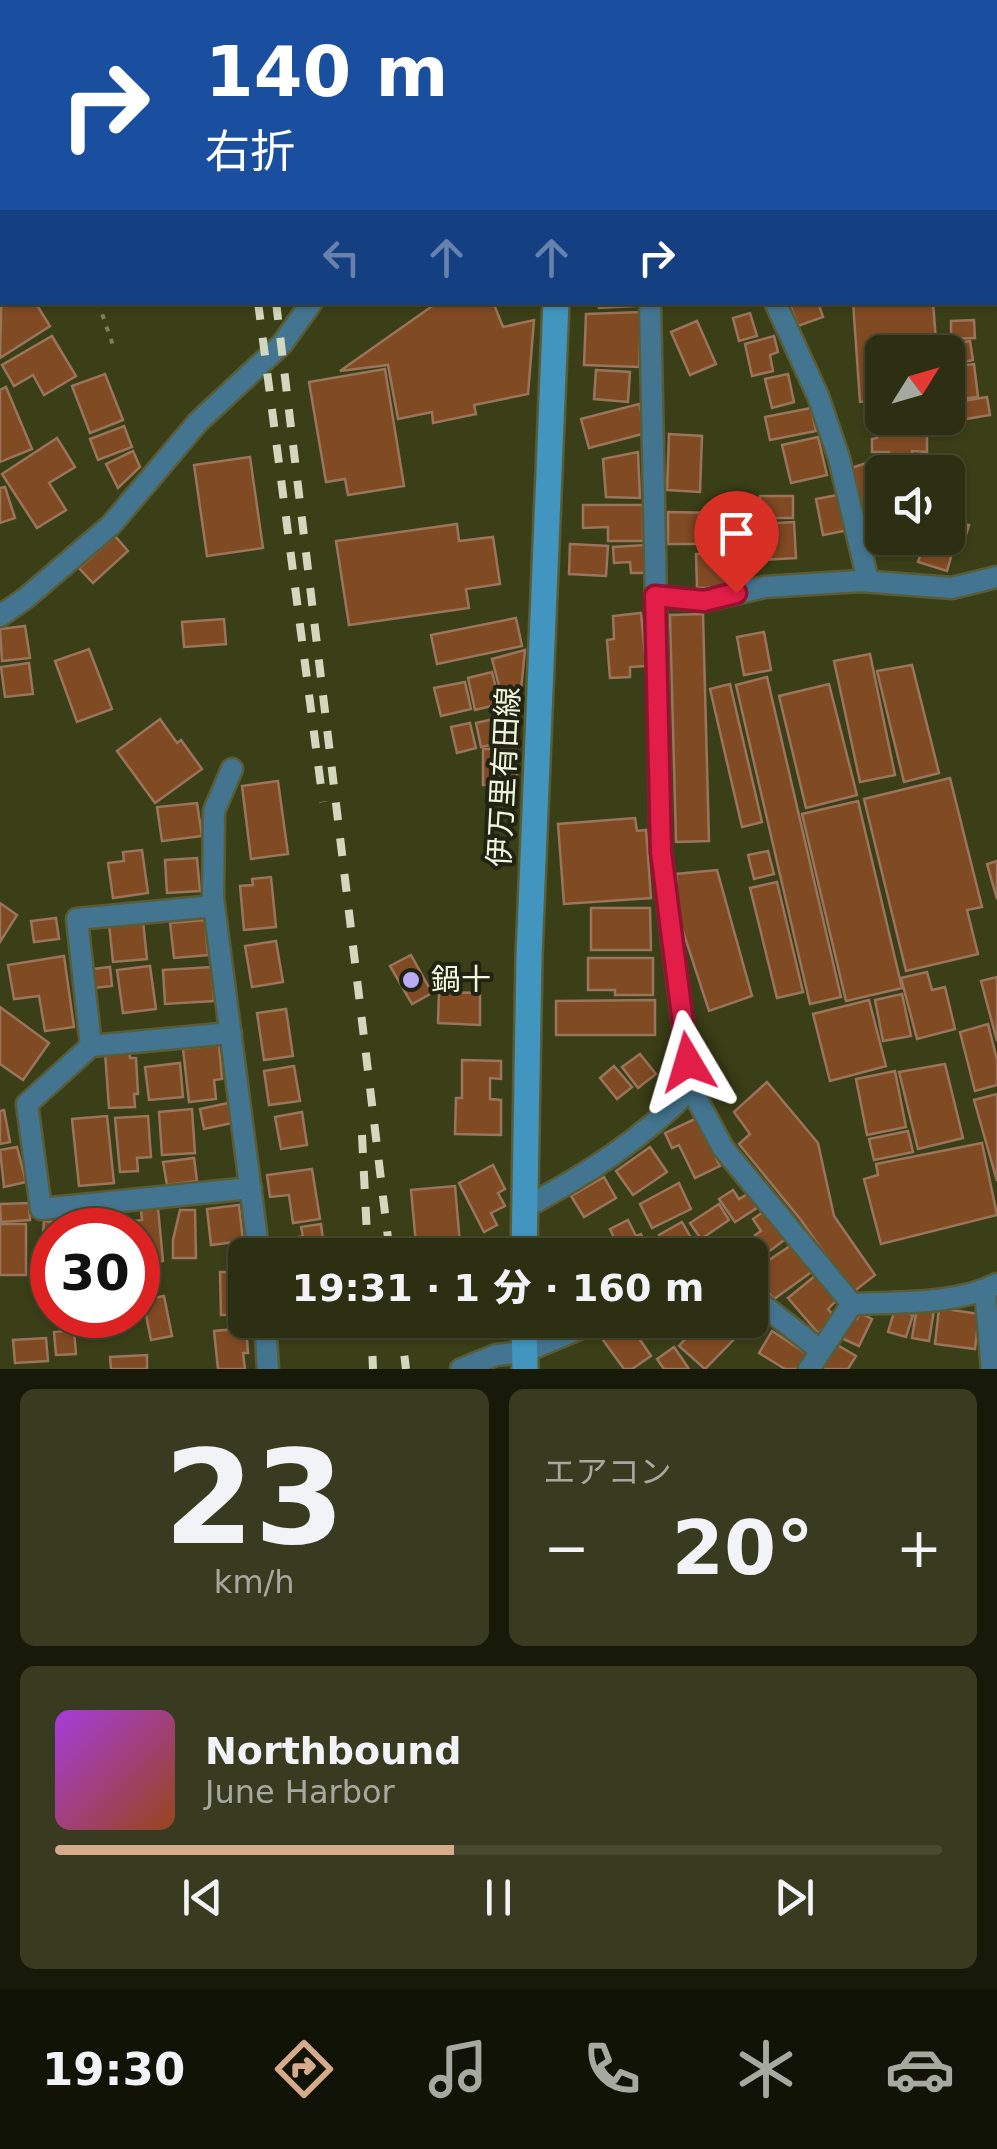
<!DOCTYPE html>
<html lang="ja">
<head>
<meta charset="utf-8">
<style>
  body { margin:0; font-family:"DejaVu Sans","Noto Sans JP",sans-serif; background:#383b1f; color:#f1f3f6; height:100vh; display:flex; flex-direction:column; font-size:38px; white-space:nowrap }
  * { box-sizing:border-box; margin:0 }
  p { font-size:32px; color:#a6a99f }
  .icon { flex:none; width:55px; height:55px; fill:none; stroke:currentColor; stroke-width:2; stroke-linecap:round; stroke-linejoin:round }
  .map { position:relative; height:1369px; overflow:hidden }
  .details { display:flex; flex-direction:column; gap:20px; padding:20px; background:#181a09; flex:1 }
  .details>* { flex:none }
  .banner { position:absolute; left:0px; top:0px; width:998px; height:305px; box-shadow:0 2px 8px #0004,0 0 0 2px #484a31; background:#1a4fa0; color:#fff; overflow:hidden }
  .needle { width:65px; rotate:53deg }
  .buttons { position:absolute; left:865px; top:335px; display:grid; gap:20px }
  .buttons a { display:grid; place-items:center; width:100px; height:100px; border-radius:15px; background:#2c2f11; box-shadow:0 2px 8px #0004,0 0 0 2px #484a31; font-size:50px }
  .speed { position:absolute; left:30px; top:1208px; display:flex; gap:20px; font-size:50px; font-weight:700; text-align:center }
  .speed>* { display:grid; place-content:center; width:130px; height:130px; border-radius:50%; background:#2c2f11; box-shadow:0 2px 8px #0004,0 0 0 2px #484a31; line-height:1 }
  .speed .limit { border:15px solid #d22; background:#fff; color:#111 }
  .pin { position:absolute; display:grid; place-items:center; width:85px; height:85px; color:#fff; margin:-102px -42px; border-radius:50% 50% 50% 0; rotate:-45deg; box-shadow:0 0 10px #0007 }
  .pin .icon { rotate:45deg }
  .me { position:absolute; width:110px; margin:-55px; rotate:353deg; stroke-linejoin:round; filter:drop-shadow(0 0 8px #0008) }
  .turn { display:flex; align-items:center; gap:35px; height:210px; padding:0 40px; font-size:45px }
  .turn .icon { width:130px; height:130px; stroke-width:2.5 }
  .turn b { display:block; font-size:70px; line-height:85px }
  .lanes { display:flex; align-items:center; height:95px; padding:0 40px; background:#0003; justify-content:center; gap:50px; direction:ltr }
  .lanes .off { opacity:.35 }
  .big { font-size:75px; font-weight:800; line-height:1.1 }
  .details .tile { flex:1; display:flex; flex-direction:column; justify-content:center; gap:15px; min-width:0; padding:0 35px; border-radius:15px; background:#383b1f }
  .details .dial { align-items:center; gap:0 }
  .dial b { font-size:130px; line-height:1 }
  .song { display:flex; align-items:center; gap:30px }
  .cover { width:120px; height:120px; border-radius:15px; background:linear-gradient(135deg,hsl(280 70% 55%),hsl(20 70% 35%)) }
  .played { height:10px; border-radius:5px; background:linear-gradient(90deg,#d6ab8b 45%,#484a31 45%) }
  .keys { display:flex; justify-content:space-around; direction:ltr }
  .heat { display:flex; justify-content:space-between; align-items:center; font-size:55px; direction:ltr }
  .details .tiles { flex:1; display:grid; gap:20px; grid-template-columns:1fr 1fr }
  .tile:last-child { grid-column:span 2 }
  .trip { position:absolute; left:228px; top:1238px; width:540px; height:100px; border-radius:15px; background:#2c2f11; box-shadow:0 2px 8px #0004,0 0 0 2px #484a31; font-weight:800; line-height:100px; text-align:center }
  .dock { display:flex; height:160px; justify-content:space-around; align-items:center; background:#121307; color:#a6a99f }
  .dock .icon { width:70px; height:70px }
  .dock .active { color:#d6ab8b }
  .dock b { font-size:45px; color:#f1f3f6 }
  .map>svg:first-child { display:block }
  .building { fill:#804a23; stroke:#9a745b; stroke-width:2.5 }
  .lines { fill:none; stroke-linecap:round; stroke-linejoin:round }
  .street-casing { stroke:#585c37; stroke-width:25 }
  .secondary-casing { stroke:#585c37; stroke-width:30 }
  .path { stroke:#7b7f5c; stroke-width:4; stroke-dasharray:5 8; stroke-linecap:butt }
  .street { stroke:#447590; stroke-width:20 }
  .secondary { stroke:#4195bf; stroke-width:25 }
  .rail { stroke:#d3d7bd; stroke-width:8; stroke-dasharray:18 18; stroke-linecap:butt }
  .route-casing { stroke:#92132f; stroke-width:25 }
  .route { stroke:#e11d48; stroke-width:18 }
  .poi-dot { fill:#bbaaf6; stroke:#222413; stroke-width:4 }
  .labels { text-anchor:middle; stroke-width:8; stroke-linejoin:round; paint-order:stroke }
  .street-label { font-size:30px; fill:#f3f6df; stroke:#222413 }
  .poi-label { font-size:30px; fill:#f3f6df; stroke:#222413; text-anchor:start }
</style>
</head>
<body>
<div class="map">
<svg width="997" height="1369" viewBox="0 0 997 1369">
  <rect width="100%" height="100%" fill="#3b3f17"/>
  <!-- building -->
  <g class="building">
    <path d="M995 246 997 303H993L995 302Z"/>
    <path d="M2 266V302H35L50 326 0 358Z"/>
    <path d="M438 302H493L503 327 534 320 528 394 474 405 476 414 433 423 432 412 398 419 388 365 340 371Z"/>
    <path d="M598 302H635V306L599 308Z"/>
    <path d="M789 302H818L823 317 798 326Z"/>
    <path d="M853 302H933L936 341 927 342V352H882V400L860 402Z"/>
    <path d="M641 312 639 367 584 365 586 314Z"/>
    <path d="M750 313 757 336 739 341 733 318Z"/>
    <path d="M974 320 975 338 951 339V321Z"/>
    <path d="M697 321 716 364 690 375 671 332Z"/>
    <path d="M52 336 76 376 44 395 33 375 14 386 2 365Z"/>
    <path d="M774 336 778 352 770 355 773 371 752 376 745 344Z"/>
    <path d="M970 341 973 360 954 364 951 344Z"/>
    <path d="M974 364 978 397 957 399 954 366Z"/>
    <path d="M385 369 404 486 348 495 345 479 326 482 309 382Z"/>
    <path d="M596 370 630 372 628 402 594 399Z"/>
    <path d="M105 374 123 420 90 433 72 386Z"/>
    <path d="M788 374 794 402 772 408 765 379Z"/>
    <path d="M6 387 32 449 0 462V390Z"/>
    <path d="M987 397 990 415 954 421 951 403Z"/>
    <path d="M639 404 646 433 589 448 581 419Z"/>
    <path d="M811 408 816 431 770 440 765 417Z"/>
    <path d="M868 422H927V452L912 451V460H889V452H872V439L877 438V429H868Z"/>
    <path d="M124 426 132 447 98 460 90 439Z"/>
    <path d="M669 434 702 436 700 492 667 490Z"/>
    <path d="M818 437 827 475 791 483 782 445Z"/>
    <path d="M57 438 75 467 49 483 66 510 37 528 2 474Z"/>
    <path d="M133 451 140 467 118 488 106 464Z"/>
    <path d="M638 452 640 498 606 497 603 459Z"/>
    <path d="M250 457 263 548 207 556 194 465Z"/>
    <path d="M878 459 882 473V502L862 509 848 469Z"/>
    <path d="M5 487 15 518 0 523V488Z"/>
    <path d="M843 494 849 530 823 535 816 499Z"/>
    <rect x="760" y="496" width="33" height="22"/>
    <path d="M583 505H643V541H608V527L583 528Z"/>
    <path d="M668 512 721 513V544H668Z"/>
    <path d="M882 512V538H894L896 550 870 556 862 516Z"/>
    <path d="M948 519 969 525 966 535 958 533 947 571 918 562 926 538H948Z"/>
    <path d="M794 522 796 558 760 560 757 524Z"/>
    <path d="M457 524 459 541 493 537 500 584 466 589 469 608 349 625 336 541Z"/>
    <path d="M115 536 128 551 93 583 79 568Z"/>
    <path d="M570 544 608 546 606 576 569 574Z"/>
    <path d="M646 545 648 573H631L630 562 614 563 613 547Z"/>
    <path d="M747 553V576L727 587 697 588 696 554Z"/>
    <path d="M641 613 646 666 630 667V677L610 678 607 640 614 639 613 616Z"/>
    <path d="M703 614 709 841 676 842 670 615Z"/>
    <path d="M516 618 522 646 437 664 431 635Z"/>
    <path d="M224 619 226 644 184 647 182 622Z"/>
    <path d="M25 626 30 658 2 661 0 629Z"/>
    <path d="M764 632 771 670 744 675 737 637Z"/>
    <path d="M89 649 112 709 77 722 55 661Z"/>
    <path d="M525 650 520 700 504 705 492 659Z"/>
    <path d="M870 654 895 775 860 782 834 661Z"/>
    <path d="M29 663 33 694 5 697 1 667Z"/>
    <path d="M912 665 939 773 904 782 877 671Z"/>
    <path d="M492 672 500 704 475 710 468 678Z"/>
    <path d="M767 677 841 997 810 1004 736 685Z"/>
    <path d="M465 682 471 709 441 716 434 688Z"/>
    <path d="M730 684 762 822 742 827 710 689Z"/>
    <path d="M829 684 857 795 806 808 779 696Z"/>
    <path d="M507 716 513 740 481 747 476 723Z"/>
    <path d="M160 719 177 743 181 740 202 769 155 803 117 751Z"/>
    <path d="M470 723 476 748 457 753 451 727Z"/>
    <path d="M483 749H516L517 785H483Z"/>
    <path d="M950 778 982 907 967 910 978 954 906 971 864 799Z"/>
    <path d="M278 781 288 854 251 859 242 786Z"/>
    <path d="M858 801 902 988 846 1001 802 814Z"/>
    <path d="M197 803 202 836 162 841 157 807Z"/>
    <path d="M635 818 637 831 646 830 651 898 564 904 558 824Z"/>
    <path d="M142 850 148 893 113 898 108 863 124 861 123 852Z"/>
    <path d="M768 851 774 874 754 879 748 855Z"/>
    <path d="M197 858 200 891 167 893 165 860Z"/>
    <path d="M997 861V899L987 864Z"/>
    <path d="M717 870 752 996 709 1011 678 916 676 874Z"/>
    <path d="M271 877 276 927 244 930 240 886 253 885 252 879Z"/>
    <path d="M777 882 803 992 777 998 750 888Z"/>
    <path d="M0 903 17 915 0 942Z"/>
    <path d="M591 908H650L651 950H591Z"/>
    <path d="M56 918 59 939 34 942 31 921Z"/>
    <path d="M205 920 208 955 174 958 170 923Z"/>
    <path d="M143 921 147 959 113 962 109 924Z"/>
    <path d="M276 941 283 982 252 987 245 946Z"/>
    <path d="M411 955 432 993 412 1004 390 966Z"/>
    <path d="M64 956 74 1027 45 1031 39 996 14 999 8 965Z"/>
    <path d="M588 958H653V995H615V990H588Z"/>
    <path d="M150 966 156 1009 123 1013 117 970Z"/>
    <path d="M110 967 112 986 94 988 92 969Z"/>
    <path d="M212 967 214 1001 165 1004 163 970Z"/>
    <path d="M927 972 932 990 945 987 955 1029 917 1039 901 978Z"/>
    <path d="M997 977V1041L981 981Z"/>
    <path d="M439 992 480 993V1025L438 1023Z"/>
    <path d="M902 994 911 1036 883 1041 875 1000Z"/>
    <path d="M655 1000V1035H556V1001Z"/>
    <path d="M869 1000 886 1066 830 1081 813 1014Z"/>
    <path d="M0 1007 49 1043 23 1080 0 1064Z"/>
    <path d="M286 1009 293 1056 264 1060 257 1013Z"/>
    <path d="M988 1024 997 1060V1085L975 1091 960 1032Z"/>
    <path d="M219 1045 222 1079 214 1080 216 1099 189 1102 183 1049Z"/>
    <path d="M129 1051 130 1058H136L138 1094H134L135 1107 109 1108 105 1052Z"/>
    <path d="M640 1054 656 1074 638 1088 622 1067Z"/>
    <path d="M462 1060 501 1061V1079L490 1078V1099L501 1100V1135L455 1134 456 1098H462Z"/>
    <path d="M180 1063 183 1097 149 1100 145 1067Z"/>
    <path d="M945 1064 963 1138 918 1149 899 1072Z"/>
    <path d="M294 1066 300 1101 269 1105 264 1071Z"/>
    <path d="M614 1066 632 1087 617 1099 600 1078Z"/>
    <path d="M895 1071 906 1127 867 1135 856 1079Z"/>
    <path d="M767 1082 818 1143 834 1216 875 1275 852 1293 801 1220 739 1144 750 1134 734 1112Z"/>
    <path d="M997 1094V1181L974 1100Z"/>
    <path d="M228 1103 232 1123 204 1129 200 1109Z"/>
    <path d="M192 1109 195 1153 162 1155 159 1112Z"/>
    <path d="M4 1110 10 1142 0 1144V1111Z"/>
    <path d="M302 1112 307 1145 281 1149 275 1117Z"/>
    <path d="M107 1116 114 1183 79 1186 72 1119Z"/>
    <path d="M148 1116 151 1157 137 1158 138 1171 120 1172 115 1118Z"/>
    <path d="M697 1118 720 1166 695 1178 679 1145 672 1148 665 1133Z"/>
    <path d="M908 1131 913 1152 874 1160 869 1139Z"/>
    <path d="M982 1143 997 1215 881 1244 864 1179 878 1175 876 1164Z"/>
    <path d="M17 1147 26 1182 4 1187 0 1150Z"/>
    <path d="M650 1147 667 1172 633 1195 616 1171Z"/>
    <path d="M194 1158 197 1181 167 1185 163 1162Z"/>
    <path d="M493 1165 505 1189 498 1193 505 1206 491 1213 497 1225 484 1232 459 1183Z"/>
    <path d="M312 1169 320 1219 293 1223 289 1195 270 1197 267 1175Z"/>
    <path d="M604 1177 616 1198 584 1217 571 1196Z"/>
    <path d="M679 1183 691 1209 652 1228 640 1204Z"/>
    <path d="M455 1186 461 1255H417L411 1190Z"/>
    <path d="M733 1190 739 1199 751 1192 760 1206 735 1222 719 1199Z"/>
    <path d="M29 1203 30 1220 1 1222 0 1204Z"/>
    <path d="M719 1204 729 1220 701 1239 690 1223Z"/>
    <path d="M239 1205 243 1241 211 1245 207 1209Z"/>
    <path d="M770 1207 791 1235 767 1253 755 1235 761 1231 753 1219Z"/>
    <path d="M158 1208 163 1261 138 1263V1230H133L132 1221 142 1220 141 1210Z"/>
    <path d="M180 1210H195L196 1258H173V1240Z"/>
    <path d="M628 1220 636 1236 641 1234 651 1255H622L610 1229Z"/>
    <path d="M44 1221 111 1226V1230H52V1258L41 1257Z"/>
    <path d="M682 1222 699 1252 693 1255H670L659 1235Z"/>
    <rect x="0" y="1224" width="26" height="51"/>
    <path d="M321 1224 325 1255H296L294 1238 303 1236 301 1227Z"/>
    <path d="M793 1244 813 1271 774 1299 750 1272V1264L760 1254 766 1262Z"/>
    <path d="M220 1272H245V1315H221Z"/>
    <path d="M816 1275 837 1300 828 1309 836 1318 818 1333 788 1298Z"/>
    <path d="M164 1296 172 1336 151 1340 143 1300Z"/>
    <path d="M917 1307 934 1310 929 1341 912 1338Z"/>
    <path d="M939 1308 979 1314 975 1349 935 1344Z"/>
    <path d="M895 1309 913 1315 906 1337 888 1332Z"/>
    <path d="M860 1313 872 1319 859 1346 839 1337 849 1315 857 1319Z"/>
    <path d="M710 1320H729L742 1331 705 1369 679 1346 699 1324 703 1327Z"/>
    <path d="M628 1322 651 1356 632 1369H624L603 1340Z"/>
    <path d="M246 1328 248 1353H243L245 1369H218L214 1331Z"/>
    <path d="M74 1330 76 1354 56 1355 54 1332Z"/>
    <path d="M772 1331 810 1356 802 1369H785L759 1353Z"/>
    <path d="M46 1338 48 1361 15 1363 13 1340Z"/>
    <path d="M834 1343 856 1356 848 1369H819Z"/>
    <path d="M674 1347 689 1369H664L657 1359Z"/>
    <path d="M147 1355V1369H111L110 1357Z"/>
  </g>
  <g class="lines">
    <!-- street casing -->
    <g class="street-casing">
      <g id="street">
        <path d="M841 0 843 2"/>
        <path d="M650 302 661 852 691 1088 723 1148 852 1304C898 1302 955 1305 997 1284"/>
        <path d="M775 302 818 396 839 458 868 581"/>
        <path d="M655 596 704 601 765 587 860 581 952 588 997 577"/>
        <path d="M0 616 26 598 111 525 198 422 282 344 312 302"/>
        <path d="M232 769 214 811 213 898 259 1255"/>
        <path d="M214 906 77 919 91 1046 27 1104 41 1209 251 1188"/>
        <path d="M91 1046 231 1033"/>
        <path d="M526 1207C587 1174 643 1139 691 1088"/>
        <path d="M985 1290 992 1369"/>
        <path d="M750 1295 820 1350"/>
        <path d="M265 1320 268 1369"/>
        <path d="M461 1369 496 1355 524 1352 601 1320"/>
        <path d="M809 1369 852 1304"/>
      </g>
    </g>
    <!-- secondary casing -->
    <g class="secondary-casing">
      <g id="secondary">
        <path d="M568 2V0"/>
        <path d="M524 1255 529 956 556 302"/>
        <path d="M524 1320 525 1369"/>
      </g>
    </g>
    <!-- path -->
    <path class="path" d="M98 302 115 351"/>
    <!-- street -->
    <use href="#street" class="street"/>
    <!-- secondary -->
    <use href="#secondary" class="secondary"/>
    <!-- rail -->
    <g class="rail">
      <path d="M237 0V2"/>
      <path d="M258 302 323 802"/>
      <path d="M276 302 390 1255"/>
      <path d="M362 1135 368 1255"/>
      <path d="M371 1320 373 1369"/>
      <path d="M400 1320 406 1369"/>
    </g>
  </g>
  <g class="lines">
    <!-- route casing -->
    <g class="route-casing">
      <path id="route" d="M688 1062 661 852 655 596 704 601 736 593"/>
    </g>
    <!-- route -->
    <use href="#route" class="route"/>
  </g>
  <!-- markers -->
  <circle class="poi-dot" cx="411" cy="980" r="10"/>
  <g class="labels">
    <!-- street labels -->
    <g class="street-label">
      <text transform="translate(504 777) rotate(-87)" y="10">伊万里有田線</text>
    </g>
    <!-- poi labels -->
    <g class="poi-label">
      <text x="431" y="990">鍋十</text>
    </g>
  </g>
</svg>
<div class="buttons">
<a><svg class="needle" viewBox="-14 -14 28 28"><path d="M0-13l5 13h-10z" fill="#e53935"/><path d="M0 13l5-13h-10z" fill="#a6a99f"/></svg></a>
<a><svg class="icon" aria-label="sound" viewBox="0 0 24 24"><path d="M4 9h4l5-4v14l-5-4H4zM17 9q2 3 0 6"/></svg></a>
</div>
<div class="speed"><div class="limit">30</div></div>
<div class="pin" style="left:736px;top:593px;background:#d93025"><svg class="icon" aria-label="arrive" viewBox="0 0 24 24"><path d="M6 21V4h12l-3 4 3 4H6"/></svg></div>
<svg class="me" style="left:688px;top:1062px" viewBox="-20 -20 40 40"><path d="M0-17L14 15 0 8-14 15z" fill="#e11d48" stroke="#fff" stroke-width="4"/></svg>
<div class="trip">19:31 · 1 分 · 160 m</div>
<div class="banner">
<div class="turn"><svg class="icon" aria-label="right" viewBox="0 0 24 24"><path d="M7 20v-9h11M14 6l5 5-5 5"/></svg><div><b>140 m</b>右折</div></div>
<div class="lanes"><svg class="icon off" aria-label="left" viewBox="0 0 24 24"><path d="M17 20v-9H6M10 6l-5 5 5 5"/></svg><svg class="icon off" aria-label="ahead" viewBox="0 0 24 24"><path d="M12 20V5M6 11l6-6 6 6"/></svg><svg class="icon off" aria-label="ahead" viewBox="0 0 24 24"><path d="M12 20V5M6 11l6-6 6 6"/></svg><svg class="icon" aria-label="right" viewBox="0 0 24 24"><path d="M7 20v-9h11M14 6l5 5-5 5"/></svg></div>
</div>
</div>
<section class="details">
<div class="tiles">
<div class="tile dial"><b>23</b><p>km/h</p></div>
<div class="tile"><p>エアコン</p>
<div class="heat"><a>−</a><b class="big">20°</b><a>+</a></div>
</div>
<div class="tile">
<div class="song"><i class="cover"></i><div><b>Northbound</b><p>June Harbor</p></div></div>
<div class="played"></div>
<div class="keys"><svg class="icon" aria-label="previous" viewBox="0 0 24 24"><path d="M18 5L8 12l10 7zM5 5v14"/></svg><svg class="icon" aria-label="pause" viewBox="0 0 24 24"><path d="M8 5v14M16 5v14"/></svg><svg class="icon" aria-label="next" viewBox="0 0 24 24"><path d="M6 5l10 7-10 7zM19 5v14"/></svg></div>
</div>
</div>
</section>
<nav class="dock">
<b>19:30</b>
<svg class="icon active" aria-label="directions" viewBox="0 0 24 24"><path d="M12 3l9 9-9 9-9-9zM9 14v-3h6M13 9l2 2-2 2"/></svg>
<svg class="icon" aria-label="music" viewBox="0 0 24 24"><path d="M9 18V5l10-2v13"/><circle cx="6" cy="18" r="3"/><circle cx="16" cy="16" r="3"/></svg>
<svg class="icon" aria-label="phone" viewBox="0 0 24 24"><path d="M5 4h4l2 5-3 2q2 4 5 5l2-3 5 2v4C11 20 4 13 5 4z"/></svg>
<svg class="icon" aria-label="climate" viewBox="0 0 24 24"><path d="M12 3v18M4 7l16 10M4 17L20 7"/></svg>
<svg class="icon" aria-label="car" viewBox="0 0 24 24"><path d="M5 17H2v-5l4-1 3-4h7l3 4 3 1v5h-3M9 17h6M6 11h13"/><circle cx="7" cy="17" r="2"/><circle cx="17" cy="17" r="2"/></svg>
</nav>
</body>
</html>
